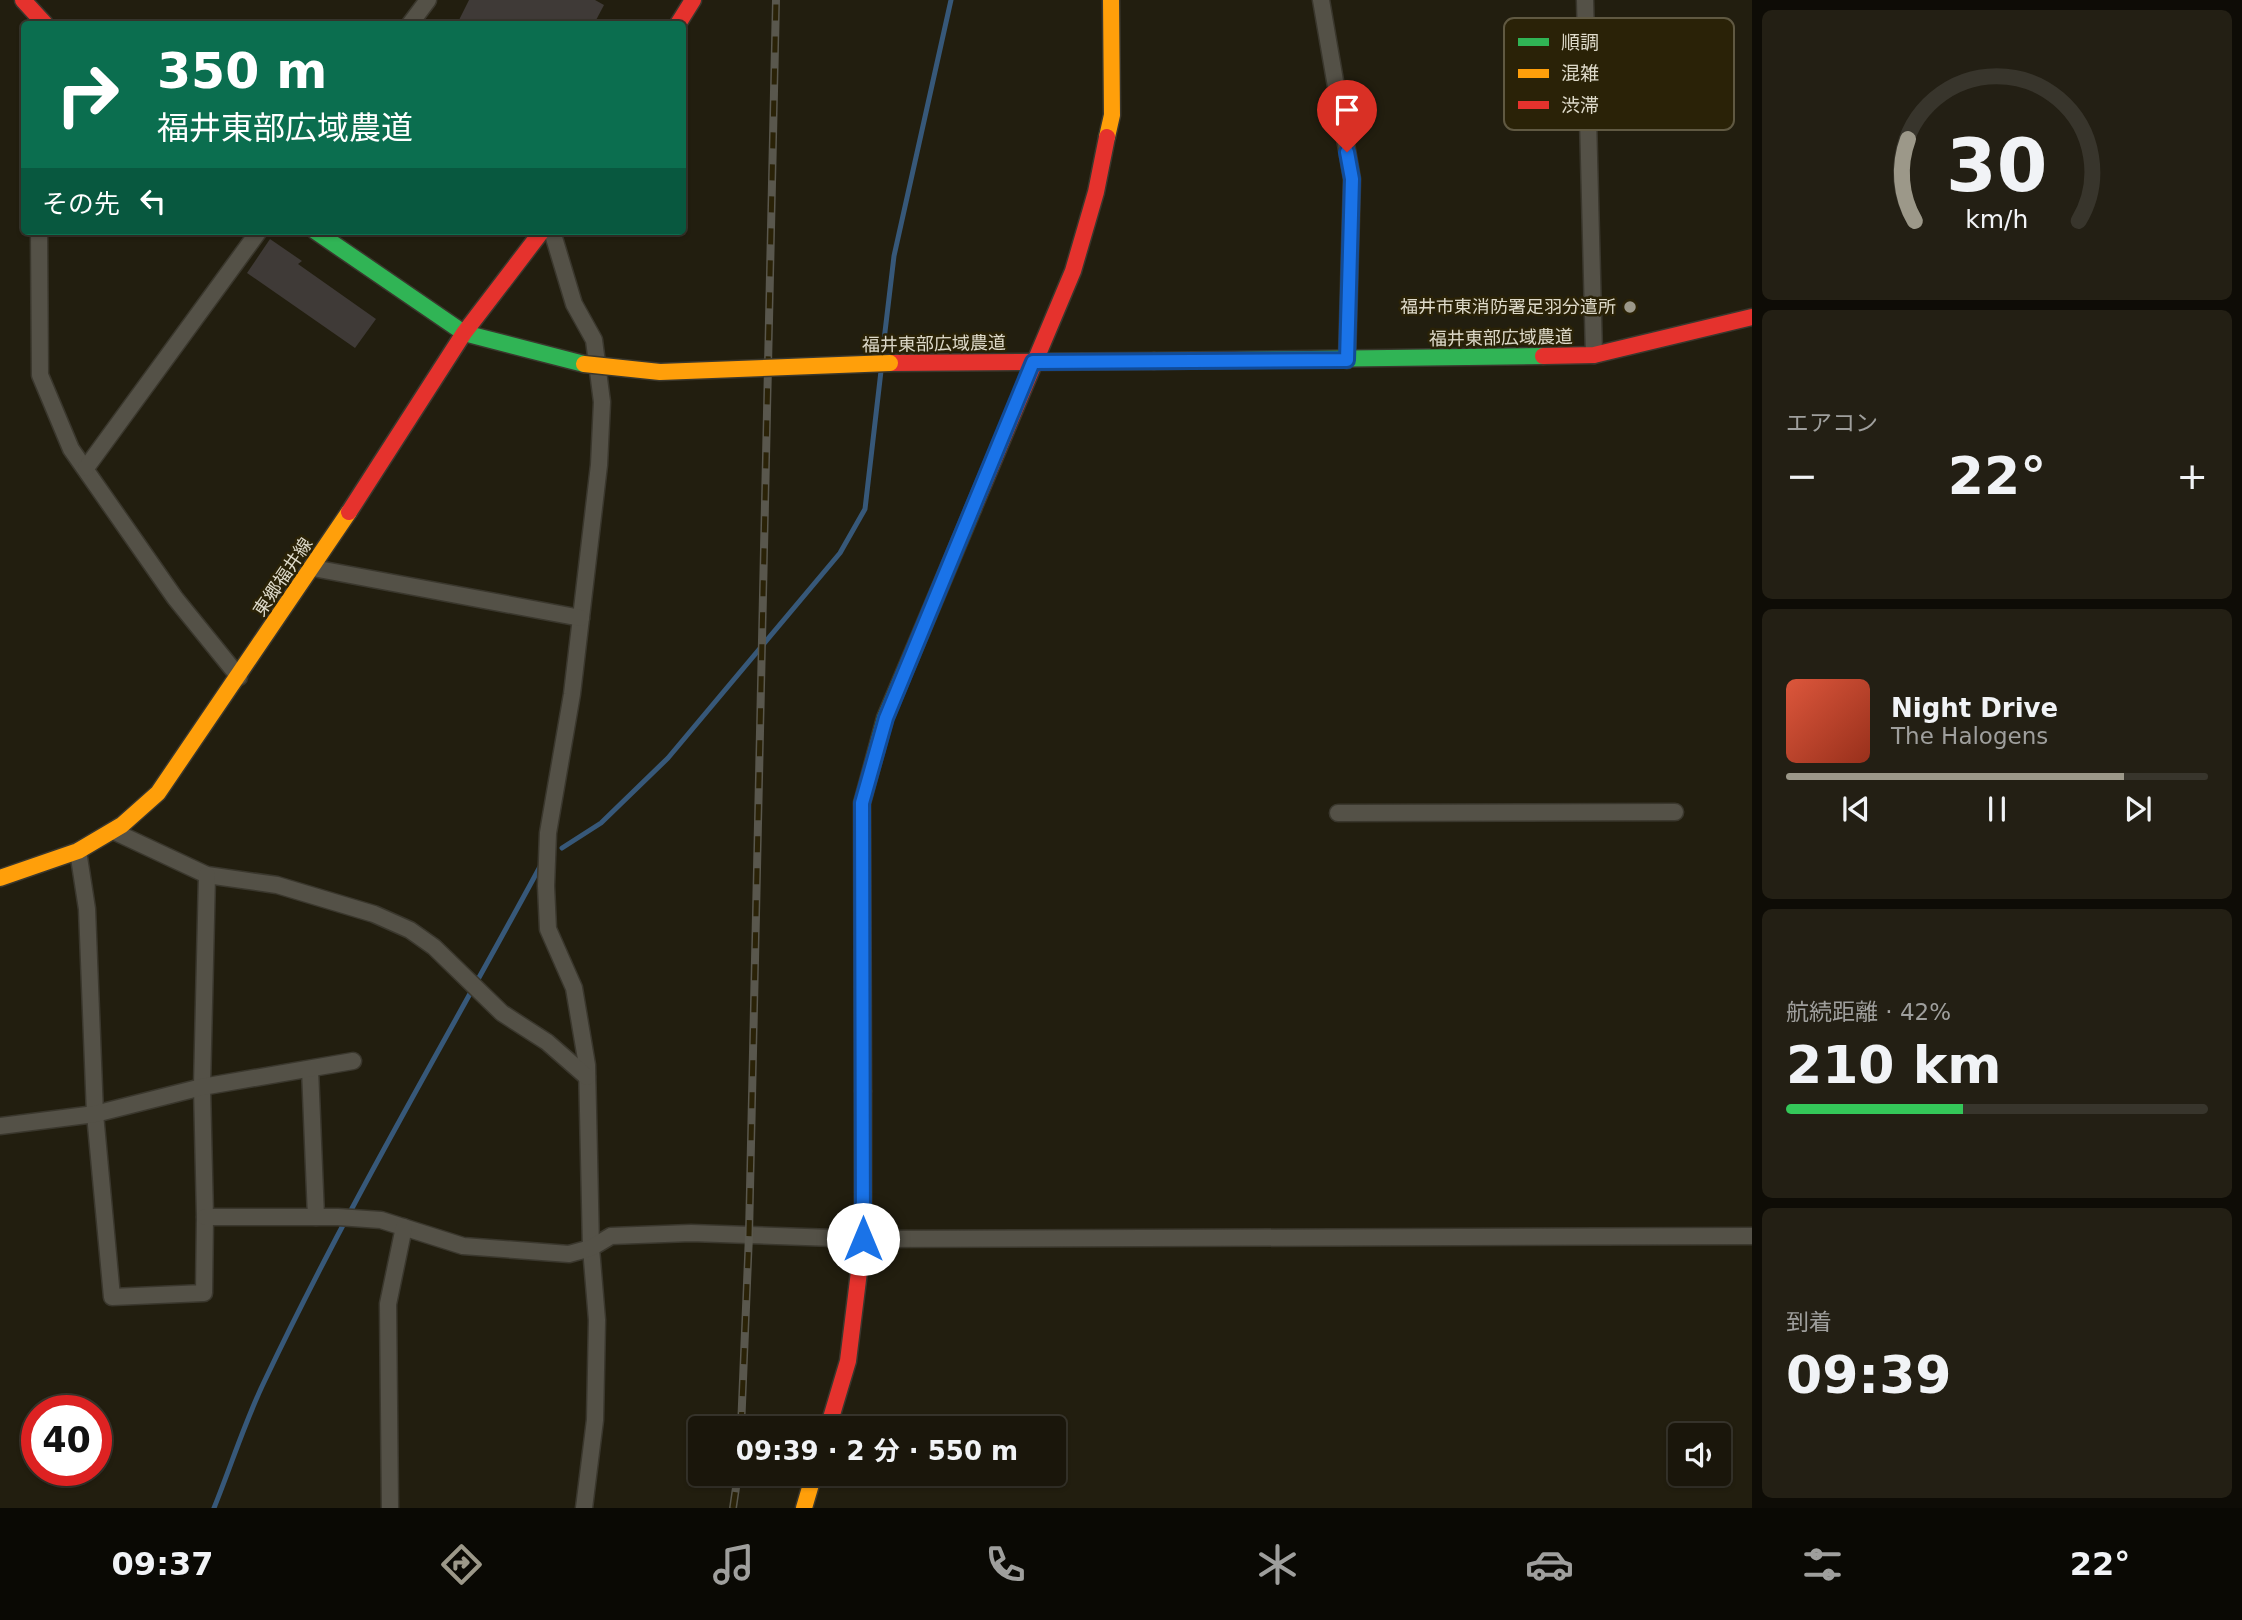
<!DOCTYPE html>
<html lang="ja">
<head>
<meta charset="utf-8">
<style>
  body { margin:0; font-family:"DejaVu Sans","Noto Sans JP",sans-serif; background:#231f14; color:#f1f3f6; height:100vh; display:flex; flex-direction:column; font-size:26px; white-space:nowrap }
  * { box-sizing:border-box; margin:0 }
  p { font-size:23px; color:#9f9f9d }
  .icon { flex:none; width:38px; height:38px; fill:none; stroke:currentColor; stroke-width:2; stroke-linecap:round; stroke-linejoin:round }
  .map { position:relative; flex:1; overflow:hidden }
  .panel { display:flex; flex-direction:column; gap:10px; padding:10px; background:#0e0c06; width:490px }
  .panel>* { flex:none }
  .top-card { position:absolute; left:21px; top:21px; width:665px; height:214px; border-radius:7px; box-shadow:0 2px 5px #0004,0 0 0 2px #38352c; background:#0b6e4f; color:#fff; overflow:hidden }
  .tools { position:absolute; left:1668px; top:1423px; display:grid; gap:14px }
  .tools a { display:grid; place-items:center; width:63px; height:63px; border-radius:7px; background:#1a160b; box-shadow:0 2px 5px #0004,0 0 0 2px #38352c; font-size:35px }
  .speed { position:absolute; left:21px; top:1395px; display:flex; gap:14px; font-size:35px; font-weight:700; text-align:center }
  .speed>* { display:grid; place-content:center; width:91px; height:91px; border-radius:50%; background:#1a160b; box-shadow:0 2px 5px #0004,0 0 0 2px #38352c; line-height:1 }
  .speed .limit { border:10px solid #d22; background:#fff; color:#111 }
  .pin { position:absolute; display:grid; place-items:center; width:60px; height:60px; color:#fff; margin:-72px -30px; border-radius:50% 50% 50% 0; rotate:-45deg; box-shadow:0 0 7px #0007 }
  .pin .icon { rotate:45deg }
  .me { position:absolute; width:77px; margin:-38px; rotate:0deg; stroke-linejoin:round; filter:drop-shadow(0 0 5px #0008) }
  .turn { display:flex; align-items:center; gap:24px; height:147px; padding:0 21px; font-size:32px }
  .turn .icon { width:91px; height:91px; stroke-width:2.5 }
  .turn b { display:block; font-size:49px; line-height:60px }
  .then { display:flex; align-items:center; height:66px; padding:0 21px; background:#0003; gap:14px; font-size:26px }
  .big { font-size:52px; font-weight:700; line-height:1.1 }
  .panel .tile { flex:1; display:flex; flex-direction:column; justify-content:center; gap:10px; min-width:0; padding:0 24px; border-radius:10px; background:#231f14 }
  .panel .dial { align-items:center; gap:0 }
  .dial svg { height:182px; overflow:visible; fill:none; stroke:#38352c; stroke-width:7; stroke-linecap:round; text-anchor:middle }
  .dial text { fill:#f1f3f6; stroke:none }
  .song { display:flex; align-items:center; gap:21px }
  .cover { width:84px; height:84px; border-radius:10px; background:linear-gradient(135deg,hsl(10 70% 55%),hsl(10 70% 35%)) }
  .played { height:7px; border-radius:4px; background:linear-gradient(90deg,#9c9889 80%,#38352c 80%) }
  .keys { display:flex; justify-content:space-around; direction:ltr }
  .heat { display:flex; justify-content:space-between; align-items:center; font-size:38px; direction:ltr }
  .charge { height:10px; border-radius:5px; background:linear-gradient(90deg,#34c759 42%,#38352c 0) }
  .trip { position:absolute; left:688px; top:1416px; width:378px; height:70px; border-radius:7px; background:#1a160b; box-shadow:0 2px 5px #0004,0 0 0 2px #38352c; font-weight:700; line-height:70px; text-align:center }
  .dock { display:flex; height:112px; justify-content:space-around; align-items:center; background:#0a0904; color:#9f9f9d }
  .dock .icon { width:49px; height:49px }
  .dock .active { color:#9c9889 }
  .dock b { font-size:32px; color:#f1f3f6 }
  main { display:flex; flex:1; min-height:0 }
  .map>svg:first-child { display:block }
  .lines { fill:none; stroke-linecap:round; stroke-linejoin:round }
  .stream { stroke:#375879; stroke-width:5 }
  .building { fill:#3f3a37 }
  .street-casing { stroke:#3a372d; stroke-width:19 }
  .fast-casing { stroke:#3a372d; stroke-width:19 }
  .slow-casing { stroke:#3a372d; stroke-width:19 }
  .jam-casing { stroke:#3a372d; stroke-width:19 }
  .street { stroke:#545147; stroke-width:16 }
  .fast { stroke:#30b455; stroke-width:16 }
  .slow { stroke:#ff9f0a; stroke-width:16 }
  .jam { stroke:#e5322d; stroke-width:16 }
  .rail-casing { stroke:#59574d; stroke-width:8 }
  .rail { stroke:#2a2207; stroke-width:5; stroke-dasharray:16; stroke-linecap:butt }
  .slow-bridge-casing { stroke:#3a372d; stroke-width:19; stroke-linecap:butt }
  .slow-bridge { stroke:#ff9f0a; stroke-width:16 }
  .route-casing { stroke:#114b97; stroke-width:18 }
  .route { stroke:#1a73e8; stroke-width:12 }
  .poi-dot { fill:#9c9889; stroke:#2a2207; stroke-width:2.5 }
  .labels { text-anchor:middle; stroke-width:5; stroke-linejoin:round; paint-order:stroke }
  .poi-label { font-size:18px; fill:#dedaca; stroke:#2a2207; text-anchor:end }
  .street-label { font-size:18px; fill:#dedaca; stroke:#2a2207 }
  .key { fill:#2a2207; stroke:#605942; stroke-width:2 }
  .key-label { font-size:19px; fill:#dedaca }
</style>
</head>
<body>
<main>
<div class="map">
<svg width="1752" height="1508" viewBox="0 0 1752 1508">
  <rect width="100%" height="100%" fill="#221e0f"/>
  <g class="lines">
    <!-- stream -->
    <g class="stream">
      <path d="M882 357 894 256 951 0"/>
      <path d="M562 848 601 823 668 758 840 553 865 509 881 371"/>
      <path d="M214 1508C231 1466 245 1421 265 1380 349 1203 449 1035 542 863"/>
    </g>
  </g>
  <!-- building -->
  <g class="building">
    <path d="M469 0H595L604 5 594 24H457Z"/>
    <path d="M270 239 302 261 298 264 376 319 355 348 247 273Z"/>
  </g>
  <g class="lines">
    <!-- street casing -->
    <g class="street-casing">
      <g id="street">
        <path d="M1321 0 1352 179 1347 360"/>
        <path d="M1585 0 1594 355"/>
        <path d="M410 24 428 0"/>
        <path d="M39 231 40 375 71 449 175 598 239 677"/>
        <path d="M552 231 574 304 594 340 602 402 599 465 572 694 548 833 546 886 548 929 574 988 587 1065 591 1248 597 1320 595 1420 584 1508"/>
        <path d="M86 468 259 231"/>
        <path d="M313 568 581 618"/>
        <path d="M1338 813 1675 812"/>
        <path d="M113 831 207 875 277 885 374 914 410 930 434 947 502 1013 547 1042 587 1077"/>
        <path d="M78 851 87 909 95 1114 112 1297 204 1293 205 1217 202 1087 207 875"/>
        <path d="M310 1069 316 1217"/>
        <path d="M0 1126 95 1114 202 1087 353 1061"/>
        <path d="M205 1217H338L381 1220 463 1246 569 1254 591 1248 611 1236 691 1233 863 1239 1752 1236"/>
        <path d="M390 1508 388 1304 404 1227"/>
      </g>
    </g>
    <!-- fast casing -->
    <g class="fast-casing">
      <g id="fast">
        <path d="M315 231 464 333 584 364"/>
        <path d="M1154 361 1543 356"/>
        <path d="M863 1091 862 803 885 718 973 509"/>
      </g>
    </g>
    <!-- slow casing -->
    <g class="slow-casing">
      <g id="slow">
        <path d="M1107 137 1112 115 1111 0"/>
        <path d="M0 878 78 851 122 825 158 793 349 512"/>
        <path d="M804 1508 814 1474"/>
      </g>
    </g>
    <!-- jam casing -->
    <g class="jam-casing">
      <g id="jam">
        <path d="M23 0 45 24"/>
        <path d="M678 24 693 0"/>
        <path d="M1543 356 1594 355 1752 317"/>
        <path d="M890 363 1154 361"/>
        <path d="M973 509 1073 271 1096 192 1107 137"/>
        <path d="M349 512 464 333 542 231"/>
        <path d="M828 1428 848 1361 863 1239V1091"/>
      </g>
    </g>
    <!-- street -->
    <use href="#street" class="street"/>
    <!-- fast -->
    <use href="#fast" class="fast"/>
    <!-- slow -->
    <use href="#slow" class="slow"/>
    <!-- jam -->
    <use href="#jam" class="jam"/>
    <!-- rail casing -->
    <g class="rail-casing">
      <g id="rail">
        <path d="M741 1428 749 1235 776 0"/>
        <path d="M733 1508 738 1474"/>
      </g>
    </g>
    <!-- rail -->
    <use href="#rail" class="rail"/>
    <!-- slow-bridge casing -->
    <g class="slow-bridge-casing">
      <path id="slow-bridge" d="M584 364 660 372 890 363"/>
    </g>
    <!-- slow-bridge -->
    <use href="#slow-bridge" class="slow-bridge"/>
  </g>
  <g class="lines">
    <!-- route casing -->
    <g class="route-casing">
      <path id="route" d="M863 1239 862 803 886 718 1033 362 1347 360 1352 179 1347 152"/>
    </g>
    <!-- route -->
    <use href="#route" class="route"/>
  </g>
  <!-- markers -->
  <circle class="poi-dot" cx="1630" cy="307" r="7"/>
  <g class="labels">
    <!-- poi labels -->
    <g class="poi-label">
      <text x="1616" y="313">福井市東消防署足羽分遣所</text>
    </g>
    <!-- street labels -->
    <g class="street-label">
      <text transform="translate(1501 338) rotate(-1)" y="6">福井東部広域農道</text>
      <text transform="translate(934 344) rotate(-1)" y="6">福井東部広域農道</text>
      <text transform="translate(283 577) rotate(-56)" y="6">東郷福井線</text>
    </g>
  </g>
  <!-- legend -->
  <rect x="1504" y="18" width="230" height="112" rx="10" class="key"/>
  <rect x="1518" y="38" width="31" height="8" fill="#30b455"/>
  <rect x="1518" y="69" width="31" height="9" fill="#ff9f0a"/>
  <rect x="1518" y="101" width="31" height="8" fill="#e5322d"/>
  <g class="key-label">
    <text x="1561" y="49">順調</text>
    <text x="1561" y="80">混雑</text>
    <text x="1561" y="112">渋滞</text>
  </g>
</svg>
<div class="tools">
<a><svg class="icon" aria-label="sound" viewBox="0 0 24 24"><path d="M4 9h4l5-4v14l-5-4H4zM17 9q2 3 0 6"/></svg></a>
</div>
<div class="speed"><div class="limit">40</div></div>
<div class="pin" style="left:1347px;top:152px;background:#d93025"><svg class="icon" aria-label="arrive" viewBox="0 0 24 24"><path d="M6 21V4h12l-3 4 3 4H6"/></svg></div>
<svg class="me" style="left:863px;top:1239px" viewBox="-20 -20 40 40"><circle r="19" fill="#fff"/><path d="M0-13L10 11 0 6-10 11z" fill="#1a73e8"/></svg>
<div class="trip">09:39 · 2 分 · 550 m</div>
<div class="top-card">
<div class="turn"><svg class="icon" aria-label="right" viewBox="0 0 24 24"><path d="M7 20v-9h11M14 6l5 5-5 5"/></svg><div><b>350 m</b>福井東部広域農道</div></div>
<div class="then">その先<svg class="icon" aria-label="left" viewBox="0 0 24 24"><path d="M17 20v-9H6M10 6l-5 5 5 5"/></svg></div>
</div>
</div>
<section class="panel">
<div class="tile dial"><svg viewBox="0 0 100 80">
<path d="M14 69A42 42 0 1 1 86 69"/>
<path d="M14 69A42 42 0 0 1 11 33" stroke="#9c9889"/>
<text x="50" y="56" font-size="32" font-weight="700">30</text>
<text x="50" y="72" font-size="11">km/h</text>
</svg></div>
<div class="tile"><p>エアコン</p>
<div class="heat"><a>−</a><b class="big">22°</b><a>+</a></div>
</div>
<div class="tile">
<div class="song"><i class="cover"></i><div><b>Night Drive</b><p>The Halogens</p></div></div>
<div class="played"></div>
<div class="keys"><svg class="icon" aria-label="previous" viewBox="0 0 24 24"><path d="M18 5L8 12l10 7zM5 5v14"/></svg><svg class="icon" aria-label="pause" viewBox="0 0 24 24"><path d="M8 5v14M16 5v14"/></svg><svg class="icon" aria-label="next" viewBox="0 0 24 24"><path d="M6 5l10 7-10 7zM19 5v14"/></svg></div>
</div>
<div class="tile"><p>航続距離 · 42%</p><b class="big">210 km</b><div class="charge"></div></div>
<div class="tile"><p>到着</p><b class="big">09:39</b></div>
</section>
</main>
<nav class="dock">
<b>09:37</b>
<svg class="icon active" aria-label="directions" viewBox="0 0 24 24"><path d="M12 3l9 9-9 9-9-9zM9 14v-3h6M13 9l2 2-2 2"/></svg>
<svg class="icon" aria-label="music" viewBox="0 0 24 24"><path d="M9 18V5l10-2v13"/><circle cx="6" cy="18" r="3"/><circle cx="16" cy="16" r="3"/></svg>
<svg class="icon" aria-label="phone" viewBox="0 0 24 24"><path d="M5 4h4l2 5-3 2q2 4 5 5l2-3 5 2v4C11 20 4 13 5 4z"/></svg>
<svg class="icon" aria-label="climate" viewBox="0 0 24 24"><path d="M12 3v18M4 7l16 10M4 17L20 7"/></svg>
<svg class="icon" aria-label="car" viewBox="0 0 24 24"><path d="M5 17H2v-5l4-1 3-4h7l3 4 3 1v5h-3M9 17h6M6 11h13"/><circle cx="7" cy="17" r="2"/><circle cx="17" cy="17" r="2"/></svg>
<svg class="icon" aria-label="filters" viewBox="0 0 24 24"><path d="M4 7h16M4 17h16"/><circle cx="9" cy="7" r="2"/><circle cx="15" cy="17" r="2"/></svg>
<b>22°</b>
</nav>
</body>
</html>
